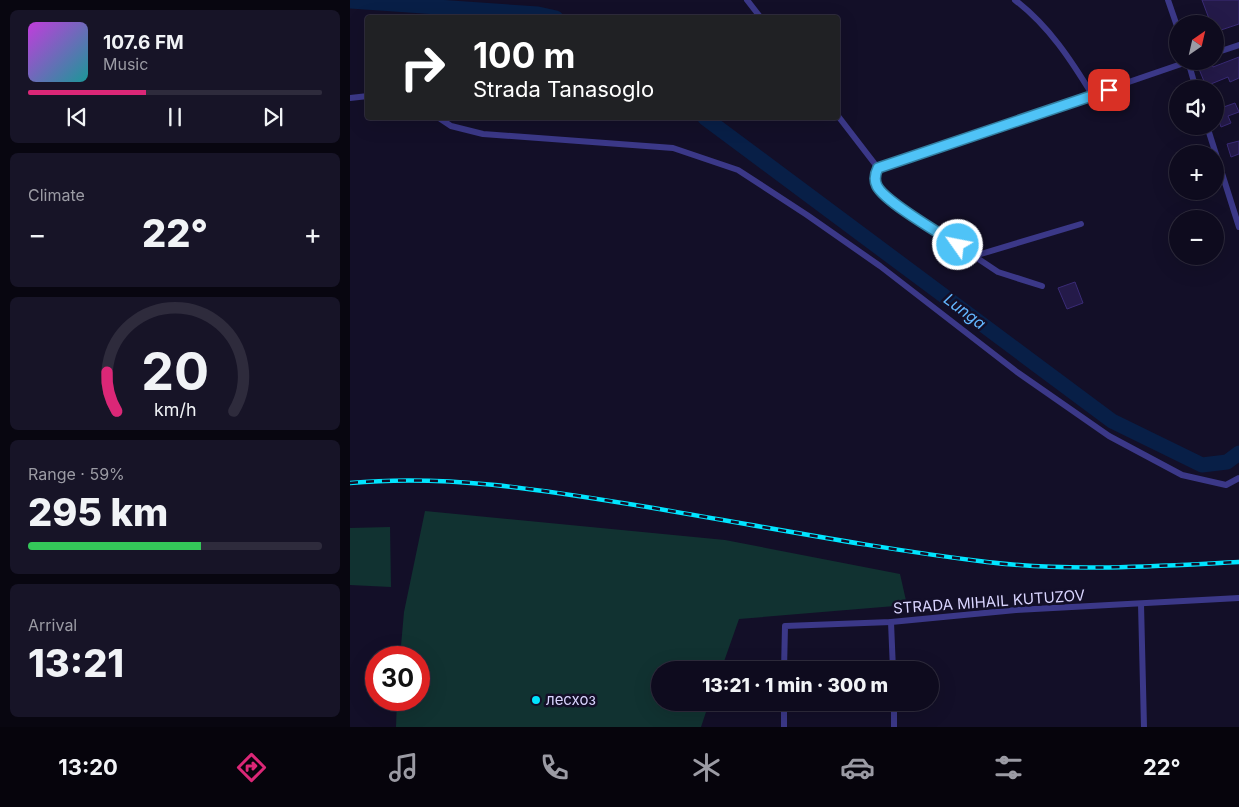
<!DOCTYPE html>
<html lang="en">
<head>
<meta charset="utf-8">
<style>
  body { margin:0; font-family:Inter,sans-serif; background:#171427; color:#f1f3f6; height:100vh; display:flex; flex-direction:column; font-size:19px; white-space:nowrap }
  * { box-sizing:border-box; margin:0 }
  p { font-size:16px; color:#9b9ba4 }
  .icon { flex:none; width:28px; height:28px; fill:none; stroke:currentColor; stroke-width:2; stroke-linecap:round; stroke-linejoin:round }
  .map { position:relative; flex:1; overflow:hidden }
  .details { display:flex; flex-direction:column; gap:10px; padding:10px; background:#080610; width:350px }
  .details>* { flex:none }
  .guide { position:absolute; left:15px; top:15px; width:475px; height:105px; border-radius:5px; box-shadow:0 5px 20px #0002,0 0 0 1px #2e2b3c; background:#202124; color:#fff; overflow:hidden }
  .needle { width:32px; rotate:34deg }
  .buttons { position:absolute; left:819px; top:15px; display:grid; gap:10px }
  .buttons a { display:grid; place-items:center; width:55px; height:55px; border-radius:50%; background:#0e0b1e; box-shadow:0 5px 20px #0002,0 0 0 1px #2e2b3c; font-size:25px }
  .speed { position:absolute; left:15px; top:646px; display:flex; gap:10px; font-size:25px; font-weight:700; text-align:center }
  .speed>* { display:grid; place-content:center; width:65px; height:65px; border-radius:50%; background:#0e0b1e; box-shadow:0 5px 20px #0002,0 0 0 1px #2e2b3c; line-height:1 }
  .speed .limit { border:8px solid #d22; background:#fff; color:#111 }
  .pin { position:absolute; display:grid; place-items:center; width:42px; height:42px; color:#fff; margin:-21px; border-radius:10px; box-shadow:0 2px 8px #0006 }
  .me { position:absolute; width:55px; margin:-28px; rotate:303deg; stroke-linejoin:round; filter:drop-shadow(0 0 4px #0008) }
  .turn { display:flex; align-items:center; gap:18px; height:105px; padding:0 25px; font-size:22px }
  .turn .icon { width:65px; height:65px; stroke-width:2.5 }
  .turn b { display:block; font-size:35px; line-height:42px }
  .big { font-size:38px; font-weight:800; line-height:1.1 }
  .details .tile { flex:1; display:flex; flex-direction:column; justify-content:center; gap:8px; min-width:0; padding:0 18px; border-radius:8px; background:#171427 }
  .details .dial { align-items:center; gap:0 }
  .dial svg { height:130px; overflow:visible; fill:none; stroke:#2e2b3c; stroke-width:7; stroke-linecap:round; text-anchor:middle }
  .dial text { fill:#f1f3f6; stroke:none }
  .song { display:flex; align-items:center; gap:15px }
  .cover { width:60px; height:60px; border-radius:8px; background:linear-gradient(135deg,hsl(290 70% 55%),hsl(180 70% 35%)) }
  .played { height:5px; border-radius:2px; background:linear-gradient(90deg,#db2777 40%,#2e2b3c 40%) }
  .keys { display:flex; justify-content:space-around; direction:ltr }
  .heat { display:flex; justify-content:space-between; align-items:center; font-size:28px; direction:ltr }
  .charge { height:8px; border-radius:4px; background:linear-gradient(90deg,#34c759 59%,#2e2b3c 0) }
  .trip { position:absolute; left:301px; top:661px; width:288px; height:50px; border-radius:25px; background:#0e0b1e; box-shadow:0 5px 20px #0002,0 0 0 1px #2e2b3c; font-weight:800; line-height:50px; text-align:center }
  .menu { display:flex; height:80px; justify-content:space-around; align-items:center; background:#06040c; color:#9b9ba4 }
  .menu .icon { width:35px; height:35px }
  .menu .active { color:#db2777 }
  .menu b { font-size:22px; color:#f1f3f6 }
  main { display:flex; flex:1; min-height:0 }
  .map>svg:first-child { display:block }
  .green { fill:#113231 }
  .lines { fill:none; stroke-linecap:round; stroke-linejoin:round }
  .river { stroke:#081f47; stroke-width:15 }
  .building { fill:#241a49; stroke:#3a2b76 }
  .street { stroke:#3b3888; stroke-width:6 }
  .rail-casing { stroke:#01e5ff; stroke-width:4.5 }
  .rail { stroke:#130f28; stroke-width:2.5; stroke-dasharray:8; stroke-linecap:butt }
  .route-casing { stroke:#337fa1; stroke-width:12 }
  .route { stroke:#4fc3f7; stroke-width:9 }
  .poi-dot { fill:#01e5ff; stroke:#130f28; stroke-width:2 }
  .labels { text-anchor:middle; stroke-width:5; stroke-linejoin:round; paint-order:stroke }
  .street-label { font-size:15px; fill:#dad5ff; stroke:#130f28 }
  .poi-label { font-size:15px; fill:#dad5ff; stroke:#130f28; text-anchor:start }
  .water-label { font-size:16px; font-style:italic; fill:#63b6ff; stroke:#130f28 }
</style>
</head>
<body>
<main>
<section class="details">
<div class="tile">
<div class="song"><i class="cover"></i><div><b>107.6 FM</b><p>Music</p></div></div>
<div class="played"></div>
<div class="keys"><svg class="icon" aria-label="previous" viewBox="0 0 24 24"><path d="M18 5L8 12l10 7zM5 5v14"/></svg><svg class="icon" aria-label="pause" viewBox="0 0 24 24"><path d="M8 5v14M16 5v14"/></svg><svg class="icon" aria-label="next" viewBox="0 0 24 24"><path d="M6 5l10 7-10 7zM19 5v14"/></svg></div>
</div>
<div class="tile"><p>Climate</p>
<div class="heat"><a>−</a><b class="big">22°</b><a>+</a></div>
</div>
<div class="tile dial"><svg viewBox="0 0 100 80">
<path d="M14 69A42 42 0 1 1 86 69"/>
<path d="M14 69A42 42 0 0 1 8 45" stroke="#db2777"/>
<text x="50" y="56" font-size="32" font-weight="700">20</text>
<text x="50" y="72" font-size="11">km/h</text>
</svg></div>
<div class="tile"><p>Range · 59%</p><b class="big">295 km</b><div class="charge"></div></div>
<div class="tile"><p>Arrival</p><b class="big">13:21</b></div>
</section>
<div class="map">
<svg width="889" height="727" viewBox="0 0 889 727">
  <rect width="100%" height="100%" fill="#130f28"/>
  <!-- green -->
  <g class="green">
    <path d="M75 511 375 540 550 574 557 605 389 619 371 670H310V702L359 703 351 727H46L47 700H69V658L50 657 54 612Z"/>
    <path d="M40 527 41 587 0 585V528Z"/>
  </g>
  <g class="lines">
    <!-- river -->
    <g class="river">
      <path d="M0 1 188 14 206 18"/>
      <path d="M355 118 762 421 852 465 877 462 889 453"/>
    </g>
  </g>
  <!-- building -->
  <g class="building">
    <path d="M852 0H889V24L865 32V24H861Z"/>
    <path d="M889 57V78L880 82 878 77 856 86 849 69 862 64 863 67Z"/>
    <path d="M885 103 889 112 878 116 881 123 871 127 865 110Z"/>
    <path d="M889 141V154L881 157 877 144Z"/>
    <path d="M725 282 733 303 717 309 708 288Z"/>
  </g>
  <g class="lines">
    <!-- street -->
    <g class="street">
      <path d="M397 0 411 18"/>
      <path d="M665 0C699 26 721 60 743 96"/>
      <path d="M818 0 828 29"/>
      <path d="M865 53 889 45"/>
      <path d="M838 61 846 89"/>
      <path d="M0 98 18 96"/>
      <path d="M488 116 528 168C522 180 527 188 536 197L624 256 731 224"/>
      <path d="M89 118 101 126 133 134 323 148 388 170 457 215 530 266 667 372 759 436 832 475 876 485 889 478"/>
      <path d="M857 126 889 227"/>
      <path d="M528 168 840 61"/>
      <path d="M624 256 648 272 692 286"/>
      <path d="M791 604 794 727"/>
      <path d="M541 622 543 670"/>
      <path d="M434 670 435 626 541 622 666 610 889 598"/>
      <path d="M434 702V727"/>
      <path d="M544 727V702"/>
    </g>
    <!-- rail casing -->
    <g class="rail-casing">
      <path id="rail" d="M0 483C99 474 193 490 291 506 406 525 521 548 637 562 721 572 805 566 889 562"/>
    </g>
    <!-- rail -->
    <use href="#rail" class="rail"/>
  </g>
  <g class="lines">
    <!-- route casing -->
    <g class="route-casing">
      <path id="route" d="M608 245C591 234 535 202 527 186 524 180 525 174 528 168L759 90"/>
    </g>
    <!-- route -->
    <use href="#route" class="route"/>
  </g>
  <!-- markers -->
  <circle class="poi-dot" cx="186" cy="700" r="5"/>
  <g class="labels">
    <!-- street labels -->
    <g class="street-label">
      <text transform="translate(639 602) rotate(-4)" y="5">STRADA MIHAIL KUTUZOV</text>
    </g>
    <!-- poi labels -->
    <g class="poi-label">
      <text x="196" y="705">лесхоз</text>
    </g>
    <!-- water labels -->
    <g class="water-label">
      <text transform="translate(615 311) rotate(37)" y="6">Lunga</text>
    </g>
  </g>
</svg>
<div class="buttons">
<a><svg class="needle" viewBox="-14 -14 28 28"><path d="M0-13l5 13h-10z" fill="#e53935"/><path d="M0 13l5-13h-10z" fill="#9b9ba4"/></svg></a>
<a><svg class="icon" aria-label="sound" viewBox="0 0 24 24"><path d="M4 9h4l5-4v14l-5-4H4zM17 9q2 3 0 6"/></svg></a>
<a>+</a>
<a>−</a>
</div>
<div class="speed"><div class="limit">30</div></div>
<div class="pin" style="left:759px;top:90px;background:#d93025"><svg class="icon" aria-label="arrive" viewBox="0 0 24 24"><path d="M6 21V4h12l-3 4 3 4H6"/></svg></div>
<svg class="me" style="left:608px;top:245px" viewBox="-20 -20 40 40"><circle r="17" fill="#4fc3f7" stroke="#fff" stroke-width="3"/><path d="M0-11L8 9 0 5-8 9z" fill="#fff"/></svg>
<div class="trip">13:21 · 1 min · 300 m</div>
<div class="guide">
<div class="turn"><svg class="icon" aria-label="right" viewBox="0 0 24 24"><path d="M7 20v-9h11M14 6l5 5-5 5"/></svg><div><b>100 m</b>Strada Tanasoglo</div></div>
</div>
</div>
</main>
<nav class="menu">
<b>13:20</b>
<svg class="icon active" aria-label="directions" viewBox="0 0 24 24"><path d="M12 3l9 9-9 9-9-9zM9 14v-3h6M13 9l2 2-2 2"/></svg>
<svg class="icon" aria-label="music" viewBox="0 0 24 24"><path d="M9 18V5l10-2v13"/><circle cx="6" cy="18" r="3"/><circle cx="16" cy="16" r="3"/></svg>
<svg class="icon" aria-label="phone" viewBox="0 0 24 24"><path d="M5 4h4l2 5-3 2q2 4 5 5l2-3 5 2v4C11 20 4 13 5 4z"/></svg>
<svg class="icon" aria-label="climate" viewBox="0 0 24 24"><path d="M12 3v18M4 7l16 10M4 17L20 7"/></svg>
<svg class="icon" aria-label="car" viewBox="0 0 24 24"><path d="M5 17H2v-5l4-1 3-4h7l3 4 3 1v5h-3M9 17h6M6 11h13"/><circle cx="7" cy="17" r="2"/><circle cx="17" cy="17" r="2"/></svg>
<svg class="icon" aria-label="filters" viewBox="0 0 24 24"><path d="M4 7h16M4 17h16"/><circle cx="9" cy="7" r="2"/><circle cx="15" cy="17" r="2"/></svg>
<b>22°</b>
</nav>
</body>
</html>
